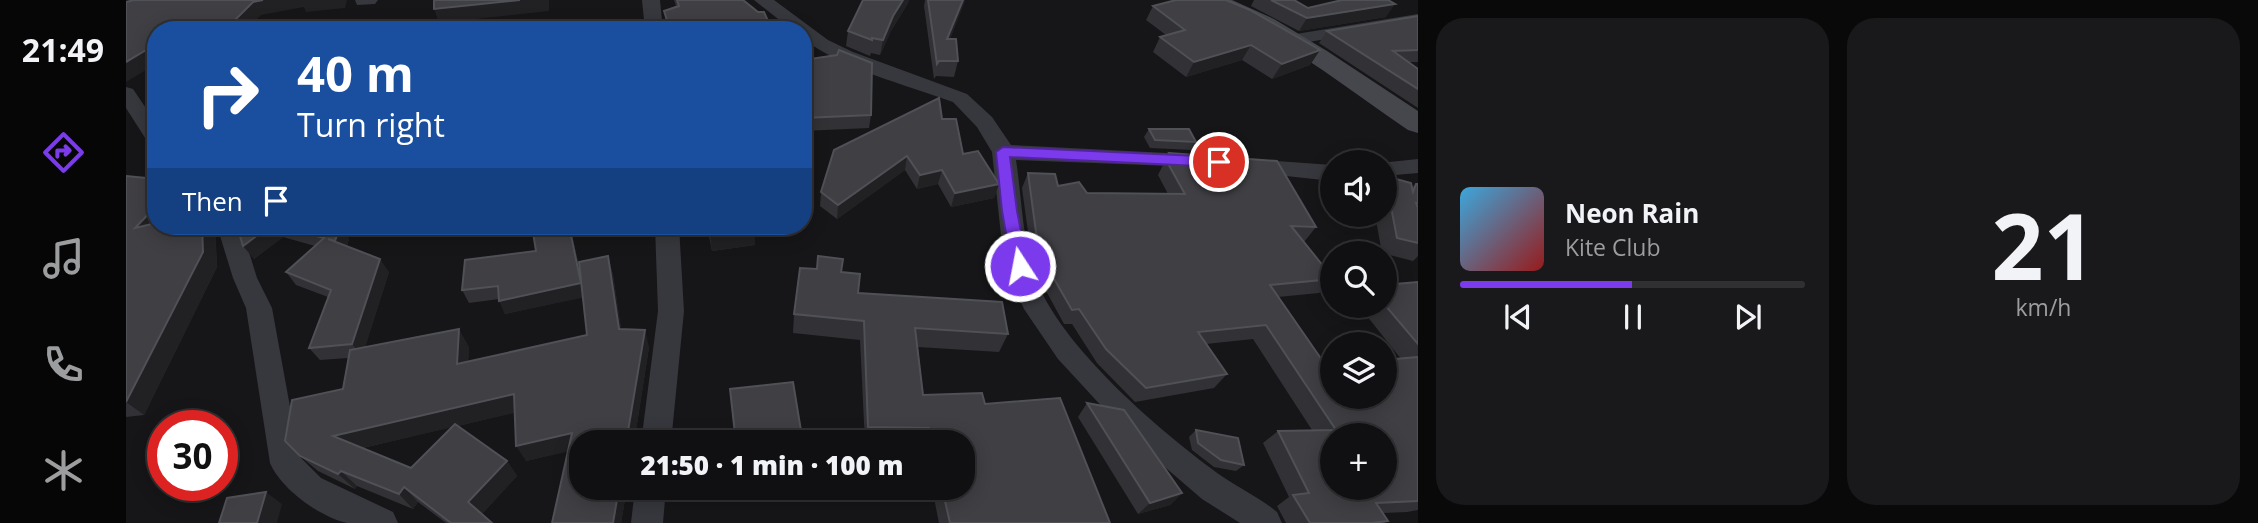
<!DOCTYPE html>
<html lang="en">
<head>
<meta charset="utf-8">
<style>
  body { margin:0; font-family:"Open Sans",sans-serif; background:#19191b; color:#f1f3f6; height:100vh; display:flex; flex-direction:column; font-size:26px; white-space:nowrap }
  * { box-sizing:border-box; margin:0 }
  p { font-size:23px; color:#9c9d9f }
  .icon { flex:none; width:38px; height:38px; fill:none; stroke:currentColor; stroke-width:2; stroke-linecap:round; stroke-linejoin:round }
  .map { position:relative; flex:1; overflow:hidden }
  .side { display:flex; flex-direction:column; gap:18px; padding:18px; background:#09090a; width:840px }
  .side>* { flex:none }
  .guide { position:absolute; left:21px; top:21px; width:665px; height:214px; border-radius:28px; box-shadow:0 4px 18px #0003,0 0 0 2px #303032; background:#1a4fa0; color:#fff; overflow:hidden }
  .tools { position:absolute; left:1194px; top:150px; display:grid; gap:14px }
  .tools a { display:grid; place-items:center; width:77px; height:77px; border-radius:50%; background:#101012; box-shadow:0 4px 18px #0003,0 0 0 2px #303032; font-size:35px }
  .speed { position:absolute; left:21px; top:410px; display:flex; gap:14px; font-size:35px; font-weight:700; text-align:center }
  .speed>* { display:grid; place-content:center; width:91px; height:91px; border-radius:50%; background:#101012; box-shadow:0 4px 18px #0003,0 0 0 2px #303032; line-height:1 }
  .speed .limit { border:10px solid #d22; background:#fff; color:#111 }
  .pin { position:absolute; display:grid; place-items:center; width:60px; height:60px; color:#fff; margin:-30px; border:4px solid #fff; border-radius:50%; box-shadow:0 2px 7px #0007 }
  .me { position:absolute; width:77px; margin:-38px; rotate:349deg; stroke-linejoin:round; filter:drop-shadow(0 0 5px #0008) }
  .turn { display:flex; align-items:center; gap:24px; height:147px; padding:0 35px; font-size:32px }
  .turn .icon { width:91px; height:91px; stroke-width:2.5 }
  .turn b { display:block; font-size:49px; line-height:60px }
  .then { display:flex; align-items:center; height:66px; padding:0 35px; background:#0003; gap:14px; font-size:26px }
  .side .widget { flex:1; display:flex; flex-direction:column; justify-content:center; gap:10px; min-width:0; padding:0 24px; border-radius:28px; background:#19191b }
  .side .dial { align-items:center; gap:0 }
  .dial b { font-size:91px; line-height:1 }
  .song { display:flex; align-items:center; gap:21px }
  .cover { width:84px; height:84px; border-radius:10px; background:linear-gradient(135deg,hsl(200 70% 55%),hsl(0 70% 35%)) }
  .played { height:7px; border-radius:4px; background:linear-gradient(90deg,#7c3aed 50%,#303032 50%) }
  .keys { display:flex; justify-content:space-around; direction:ltr }
  .side .tiles { flex:1; display:grid; gap:18px; grid-template-columns:repeat(2,1fr) }
  .trip { position:absolute; left:443px; top:430px; width:406px; height:70px; border-radius:28px; background:#101012; box-shadow:0 4px 18px #0003,0 0 0 2px #303032; font-weight:800; line-height:70px; text-align:center }
  main { display:flex; flex:1; min-height:0 }
  .dock { display:flex; flex-direction:column; width:126px; justify-content:space-around; align-items:center; background:#060607; color:#9c9d9f }
  .dock .icon { width:49px; height:49px }
  .dock .selected { color:#7c3aed }
  .dock b { font-size:32px; color:#f1f3f6 }
  .map>svg:first-child { display:block }
  .lines { fill:none; stroke-linecap:round; stroke-linejoin:round }
  .street { fill:#37383d; fill-rule:evenodd }
  .secondary { fill:#45474d; fill-rule:evenodd }
  .wall { fill:#323236; fill-rule:evenodd }
  .shaded-wall { fill:#212124 }
  .building { fill:#3f3f44; stroke:#4f5156; stroke-width:2; fill-rule:evenodd }
  .route { fill:#7c3aed; stroke:#51269a; stroke-width:2 }
</style>
</head>
<body>
<main>
<nav class="dock">
<b>21:49</b>
<svg class="icon selected" aria-label="directions" viewBox="0 0 24 24"><path d="M12 3l9 9-9 9-9-9zM9 14v-3h6M13 9l2 2-2 2"/></svg>
<svg class="icon" aria-label="music" viewBox="0 0 24 24"><path d="M9 18V5l10-2v13"/><circle cx="6" cy="18" r="3"/><circle cx="16" cy="16" r="3"/></svg>
<svg class="icon" aria-label="phone" viewBox="0 0 24 24"><path d="M5 4h4l2 5-3 2q2 4 5 5l2-3 5 2v4C11 20 4 13 5 4z"/></svg>
<svg class="icon" aria-label="climate" viewBox="0 0 24 24"><path d="M12 3v18M4 7l16 10M4 17L20 7"/></svg>
</nav>
<div class="map">
<svg width="1292" height="523" viewBox="0 0 1292 523">
  <rect width="100%" height="100%" fill="#161618"/>
  <g class="lines">
    <!-- street -->
    <g class="street">
      <path d="M229 0H252L249 4 231 5Z"/>
      <path d="M516 0H534L537 30H519Z"/>
      <path d="M628 0H648L702 40 727 52 841 94 866 117 885 145 1080 155 1083 160 1080 165 1072 167 890 160C896 199 896 238 909 276 932 345 1038 435 1097 477 1115 489 1134 498 1151 512L1156 523H1114L1076 499 1004 437 932 359 898 309 884 277 875 235 866 152 851 127 827 102C778 84 719 70 677 39V30H666Z"/>
      <path d="M1292 14V24L1164 45 1155 40 1164 35Z"/>
      <path d="M0 87 7 89 30 123V146L23 144 0 108Z"/>
      <path d="M1122 159 1206 165V181L1114 171 1111 166 1114 161Z"/>
      <path d="M1292 159V173L1258 176V163H1254Z"/>
      <path d="M91 226H115L131 278 146 308 173 456 195 478 267 512 272 523C256 523 237 523 221 523 194 517 155 489 144 463L120 308 107 278Z"/>
      <path d="M529 226H553L558 311 545 443H515L532 311Z"/>
      <path d="M509 488H540L537 523H505Z"/>
    </g>
    <!-- secondary -->
    <path class="secondary" d="M1074 0H1106L1148 19 1201 51 1292 111V133L1282 130C1228 93 1176 52 1117 22 1105 16 1082 11 1074 0Z"/>
  </g>
  <!-- wall -->
  <g class="wall">
    <path d="M548 0H617L646 30H542L538 11 550 6Z"/>
    <path d="M737 0H783L782 3 765 31 754 55 745 53 744 56 720 46 722 31Z"/>
    <path d="M799 0H839L824 39 832 61 828 77 810 76 808 79 798 6Z"/>
    <path d="M1128 0H1168L1182 8 1260 17 1173 31 1125 6Z"/>
    <path d="M1027 6 1194 50 1184 65 1146 79 1116 60 1060 77 1027 52 1034 37 1040 35 1020 20Z"/>
    <path d="M1292 16V62H1282L1292 69V108L1193 43 1201 31Z"/>
    <path d="M677 60 745 115 743 128 677 131Z"/>
    <path d="M816 119 837 154 873 184 868 198 825 207 812 184 791 189 779 170 711 219 694 206 695 192Z"/>
    <path d="M1023 129 1070 142 1066 150 1024 148 1018 137Z"/>
    <path d="M1043 153 1190 227 1178 242 1206 277V280L1193 293 1152 297 1206 397 1275 359 1233 306H1258V285L1292 282V510L1281 512 1257 513 1262 521 1258 523H1160L1151 506 1163 497 1137 443 1152 431 1186 430 1127 339 1080 344 1101 374 1088 388 1009 402 971 363 946 324H938L913 278 904 247 896 188 902 173 932 186 961 193 1042 194 1032 175Z"/>
    <path d="M0 176 30 226H89L91 267 18 415 0 417Z"/>
    <path d="M1259 176 1286 187 1290 184H1292V256L1287 261 1256 253 1249 215H1258Z"/>
    <path d="M111 226H213L223 239 221 246 263 272 239 347H343L342 361 461 335 457 297 379 314 373 299 343 303 336 290 410 251 444 226 454 271 482 256 487 275 495 329 523 347 508 443H455V488H501L495 523H426L442 451 400 461 389 412 332 426 381 461 391 476 356 514 366 523H320L292 502 287 509 231 486 229 489 192 471 174 456 217 389 222 358 194 360 183 348 202 297 170 285 160 272 189 246 157 237 128 259ZM325 427 285 468 237 448Z"/>
    <path d="M581 226H627L629 245 586 251Z"/>
    <path d="M639 226H667L666 229Z"/>
    <path d="M716 272 732 293 882 334 873 352 792 347 797 395 859 404 984 523H813L806 488H836V443H739L734 340 667 333 668 314Z"/>
    <path d="M961 403 1056 493 1044 505 1012 514 952 417Z"/>
    <path d="M1070 430 1118 465 1110 471 1088 467 1066 450 1063 437Z"/>
  </g>
  <!-- shaded-wall -->
  <g class="shaded-wall">
    <path d="M137 0H222H221L219 8 180 12 178 7 135 15 121 30H99L127 2Z"/>
    <path d="M394 0H423V11L313 23 308 9Z"/>
    <path d="M777 0H783L782 3 765 31 754 55 757 40 767 16Z"/>
    <path d="M837 0H839L838 4 818 54 821 39Z"/>
    <path d="M1269 4 1260 17 1173 31 1181 18Z"/>
    <path d="M30 44V64L0 82V62Z"/>
    <path d="M1125 45 1116 60 1060 77 1068 62Z"/>
    <path d="M1194 50 1184 65 1146 79 1156 64Z"/>
    <path d="M781 156 779 170 711 219 712 205Z"/>
    <path d="M816 170 812 184 791 189 794 175Z"/>
    <path d="M873 184 868 198 825 207 829 193Z"/>
    <path d="M30 206V226L9 228Z"/>
    <path d="M76 226H89L91 267 18 415 0 402Z"/>
    <path d="M144 226H148L157 237 128 259 117 246Z"/>
    <path d="M214 226 223 239 218 254 209 241Z"/>
    <path d="M443 226H444L460 297 379 314 373 301Z"/>
    <path d="M628 229 629 245 586 251 584 236Z"/>
    <path d="M482 256 487 275 498 347 493 329Z"/>
    <path d="M254 259 263 272 236 357 226 344Z"/>
    <path d="M333 329 343 347 341 381 331 364Z"/>
    <path d="M519 330 523 347 508 443H500Z"/>
    <path d="M388 394 397 411 223 451 207 436Z"/>
    <path d="M446 433 453 449 400 461 390 446Z"/>
    <path d="M381 461 391 476 354 516 342 502Z"/>
    <path d="M215 471 231 486 229 489 212 474Z"/>
    <path d="M278 487 292 502 287 509 273 494Z"/>
    <path d="M493 488H501L495 523H487Z"/>
    <path d="M140 492 156 504 151 523H131Z"/>
    <path d="M1056 493 1044 505 1012 514 1024 503Z"/>
  </g>
  <!-- building -->
  <g class="building">
    <path d="M8 0H137L127 2 99 30H30V44L0 62V2Z"/>
    <path d="M308 0H394L308 9Z"/>
    <path d="M551 0H617L632 12H638L646 30H544L538 11 553 6Z"/>
    <path d="M737 0H777L767 16 757 40 746 38V40L722 31Z"/>
    <path d="M802 0H837L821 39H830L832 61H813L811 64Z"/>
    <path d="M1050 0H1100L1124 10 1194 50 1156 64 1125 45 1068 62 1034 37 1059 30 1027 6Z"/>
    <path d="M1145 0H1168L1182 8 1216 0H1262L1269 4 1181 18Z"/>
    <path d="M1292 16V50L1267 51 1292 69V89L1201 31Z"/>
    <path d="M713 50 746 63 745 115 677 118V60L711 55Z"/>
    <path d="M813 98 816 119H830L837 154 852 151 873 184 829 193 816 170 794 175 781 156 712 205 695 192 708 150Z"/>
    <path d="M30 100V122L22 103Z"/>
    <path d="M1023 129H1063L1070 142 1029 140Z"/>
    <path d="M1043 153 1151 161 1190 227 1165 226 1206 277V279L1144 285 1196 360 1206 359V397H1258V360L1292 357V501L1250 503 1262 521 1245 523H1184L1167 495 1183 493 1152 431 1210 430 1140 325 1072 332 1101 374 1020 388 980 349 953 309 946 310 919 263 910 232 902 173 929 174 932 186 953 182 961 193 1059 194 1040 160H1047ZM1206 436H1258V488H1206Z"/>
    <path d="M0 176 30 179V206L9 228 30 223V226H76L77 252 0 402Z"/>
    <path d="M1259 176 1285 183 1287 192 1290 184H1292V203H1290L1292 208V243L1271 238Z"/>
    <path d="M111 226H144L117 246Z"/>
    <path d="M154 226H214L209 241 202 239 254 259 226 344 183 348 205 290 160 272 198 238Z"/>
    <path d="M406 226H443L455 283 373 301 372 286 336 290 339 260 410 251Z"/>
    <path d="M582 226H627L628 229 584 236Z"/>
    <path d="M482 256 493 329 519 330 500 443H455V488H493L487 523H426L446 433 390 446 388 394 207 436 285 468 329 424 381 461 342 502 366 523H325L278 487 273 494 215 471 212 474 174 456 159 441 166 400 217 389 224 350 333 329 331 364 461 335 453 262Z"/>
    <path d="M692 256 717 259 715 272 734 274 732 293 876 302 882 334 789 328 797 395 856 393 859 404 934 398 984 523H824L816 488H836V443H806L803 428 742 427 738 321 668 314 674 268 691 269Z"/>
    <path d="M1292 282V344L1258 304V285Z"/>
    <path d="M667 382 677 443H610L604 389Z"/>
    <path d="M961 403 998 410 1056 493 1024 503Z"/>
    <path d="M1070 430 1112 438 1118 465 1095 460 1072 443Z"/>
    <path d="M735 434 736 443H688V435Z"/>
    <path d="M140 492 131 523H93L101 498Z"/>
  </g>
  <!-- route -->
  <path class="route" d="M877 147 1093 157 1100 162 1093 167 884 157 891 211 902 266 894 273 886 266 876 211 870 152Z"/>
</svg>
<div class="tools">
<a><svg class="icon" aria-label="sound" viewBox="0 0 24 24"><path d="M4 9h4l5-4v14l-5-4H4zM17 9q2 3 0 6"/></svg></a>
<a><svg class="icon" aria-label="search" viewBox="0 0 24 24"><circle cx="10" cy="10" r="6"/><path d="M15 15l6 6"/></svg></a>
<a><svg class="icon" aria-label="layers" viewBox="0 0 24 24"><path d="M12 4l9 5-9 5-9-5zM3 14l9 5 9-5"/></svg></a>
<a>+</a>
</div>
<div class="speed"><div class="limit">30</div></div>
<div class="pin" style="left:1093px;top:162px;background:#d93025"><svg class="icon" aria-label="arrive" viewBox="0 0 24 24"><path d="M6 21V4h12l-3 4 3 4H6"/></svg></div>
<svg class="me" style="left:894px;top:266px" viewBox="-20 -20 40 40"><circle r="17" fill="#7c3aed" stroke="#fff" stroke-width="3"/><path d="M0-11L8 9 0 5-8 9z" fill="#fff"/></svg>
<div class="trip">21:50 · 1 min · 100 m</div>
<div class="guide">
<div class="turn"><svg class="icon" aria-label="right" viewBox="0 0 24 24"><path d="M7 20v-9h11M14 6l5 5-5 5"/></svg><div><b>40 m</b>Turn right</div></div>
<div class="then">Then<svg class="icon" aria-label="arrive" viewBox="0 0 24 24"><path d="M6 21V4h12l-3 4 3 4H6"/></svg></div>
</div>
</div>
<section class="side">
<div class="tiles">
<div class="widget">
<div class="song"><i class="cover"></i><div><b>Neon Rain</b><p>Kite Club</p></div></div>
<div class="played"></div>
<div class="keys"><svg class="icon" aria-label="previous" viewBox="0 0 24 24"><path d="M18 5L8 12l10 7zM5 5v14"/></svg><svg class="icon" aria-label="pause" viewBox="0 0 24 24"><path d="M8 5v14M16 5v14"/></svg><svg class="icon" aria-label="next" viewBox="0 0 24 24"><path d="M6 5l10 7-10 7zM19 5v14"/></svg></div>
</div>
<div class="widget dial"><b>21</b><p>km/h</p></div>
</div>
</section>
</main>
</body>
</html>
